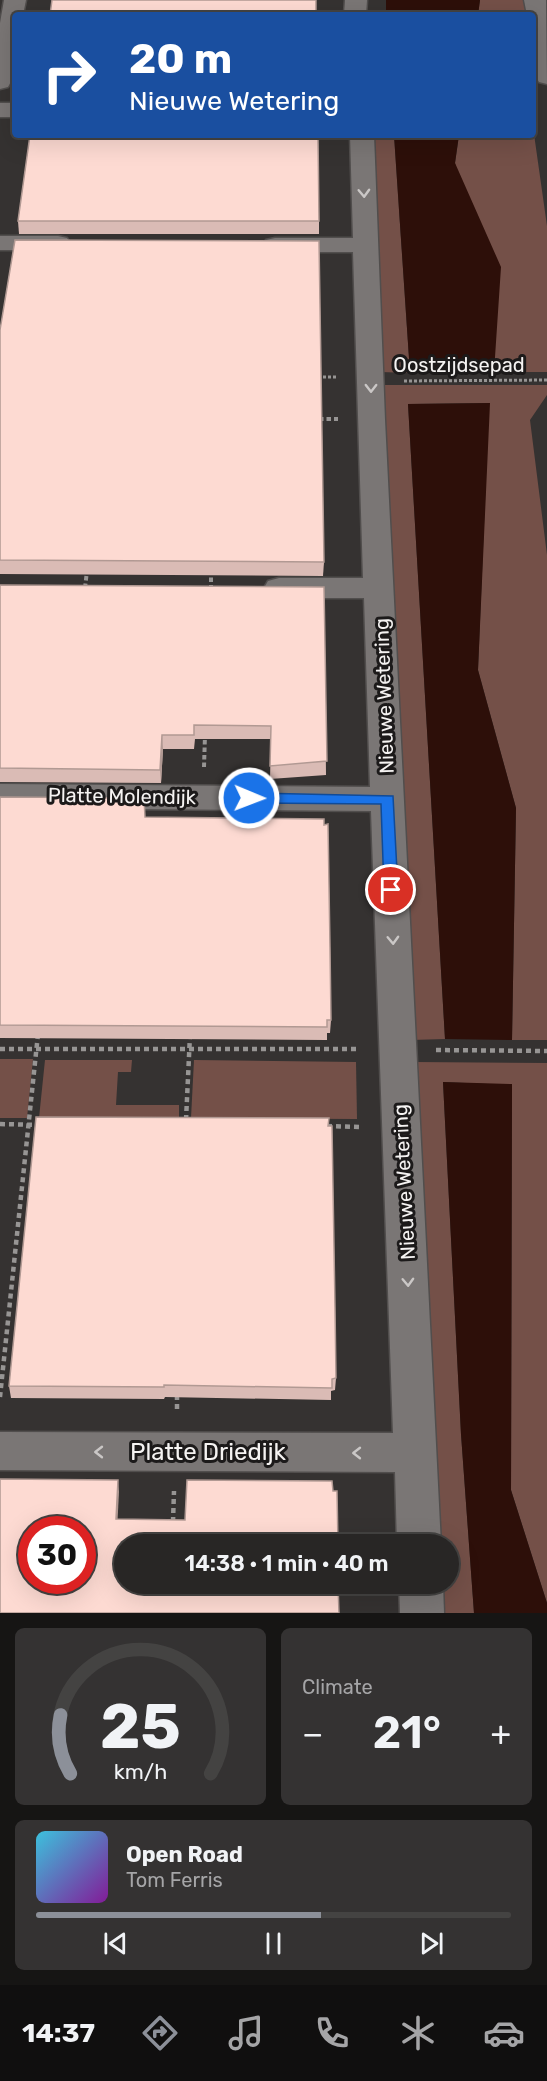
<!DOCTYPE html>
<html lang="en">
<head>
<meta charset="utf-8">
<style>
  body { margin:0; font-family:Rubik,sans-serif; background:#343232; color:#f1f3f6; height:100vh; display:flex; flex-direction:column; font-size:22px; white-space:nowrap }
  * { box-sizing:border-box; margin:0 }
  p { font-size:20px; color:#a5a5a7 }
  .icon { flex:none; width:33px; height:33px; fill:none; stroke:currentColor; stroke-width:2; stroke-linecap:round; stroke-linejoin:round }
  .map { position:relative; height:1613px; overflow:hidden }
  .side { display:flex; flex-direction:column; gap:15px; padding:15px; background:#161514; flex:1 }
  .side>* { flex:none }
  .guide { position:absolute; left:12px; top:12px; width:524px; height:126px; border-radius:6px; box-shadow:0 6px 24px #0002,0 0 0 2px #444342; background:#1a4fa0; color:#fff; overflow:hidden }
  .speed { position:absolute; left:18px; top:1516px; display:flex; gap:12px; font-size:30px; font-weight:700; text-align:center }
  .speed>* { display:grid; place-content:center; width:78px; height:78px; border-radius:50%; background:#282625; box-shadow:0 6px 24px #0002,0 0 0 2px #444342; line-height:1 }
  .speed .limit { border:9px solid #d22; background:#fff; color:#111 }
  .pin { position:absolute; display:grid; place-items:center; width:51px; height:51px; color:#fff; margin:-26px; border:3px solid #fff; border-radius:50%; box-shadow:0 2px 6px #0007 }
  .me { position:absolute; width:66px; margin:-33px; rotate:91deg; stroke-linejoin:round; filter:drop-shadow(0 0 4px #0008) }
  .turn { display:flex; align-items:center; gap:21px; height:126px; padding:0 18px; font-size:27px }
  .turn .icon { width:78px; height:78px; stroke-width:2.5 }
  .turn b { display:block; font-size:42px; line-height:51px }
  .big { font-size:45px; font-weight:600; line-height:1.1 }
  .side .tile { flex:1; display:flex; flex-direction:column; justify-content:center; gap:9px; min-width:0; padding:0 21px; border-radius:9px; background:#343232 }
  .side .dial { align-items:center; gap:0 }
  .dial svg { height:156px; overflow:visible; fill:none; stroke:#444342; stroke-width:7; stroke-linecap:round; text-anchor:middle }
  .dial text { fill:#f1f3f6; stroke:none }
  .song { display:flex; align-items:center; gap:18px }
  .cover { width:72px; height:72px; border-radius:9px; background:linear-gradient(135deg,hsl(190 70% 55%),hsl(290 70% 35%)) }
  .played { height:6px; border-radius:3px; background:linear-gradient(90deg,#8c9099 60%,#444342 60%) }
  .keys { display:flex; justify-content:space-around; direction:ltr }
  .heat { display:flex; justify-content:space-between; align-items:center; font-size:33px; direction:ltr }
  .side .tiles { flex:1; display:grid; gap:15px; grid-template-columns:1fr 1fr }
  .tile:last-child { grid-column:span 2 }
  .trip { position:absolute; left:114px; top:1534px; width:345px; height:60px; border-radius:30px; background:#282625; box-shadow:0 6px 24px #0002,0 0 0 2px #444342; font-weight:600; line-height:60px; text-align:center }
  .dock { display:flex; height:96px; justify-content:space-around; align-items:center; background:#100f0f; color:#a5a5a7 }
  .dock .icon { width:42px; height:42px }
  .dock .on { color:#8c9099 }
  .dock b { font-size:27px; color:#f1f3f6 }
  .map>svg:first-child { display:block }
  .green { fill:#745048 }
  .water { fill:#2d0f09 }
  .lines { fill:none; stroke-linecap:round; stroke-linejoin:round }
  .street-casing { stroke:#514e4d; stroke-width:3 }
  .path-far2 { stroke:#979594; stroke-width:3; stroke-dasharray:3 2; stroke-linecap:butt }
  .path-far1 { stroke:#979594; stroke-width:4; stroke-dasharray:4.5 3; stroke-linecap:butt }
  .path { stroke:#979594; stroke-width:4.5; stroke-dasharray:5 4; stroke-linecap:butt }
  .street { fill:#7a7675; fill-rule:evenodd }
  .wall { fill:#dabbb5 }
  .shaded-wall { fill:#b19993 }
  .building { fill:#fddad2; stroke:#b19993; stroke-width:1.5; fill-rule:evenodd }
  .oneway { stroke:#cac7c6 }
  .route { fill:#1a73e8; stroke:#114b97; stroke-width:1.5 }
  .labels { text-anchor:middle; stroke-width:6; stroke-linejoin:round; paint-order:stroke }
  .street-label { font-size:20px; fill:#f5f3f2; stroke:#1c1a1a }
  .near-street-label { font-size:24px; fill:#f5f3f2; stroke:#1c1a1a }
</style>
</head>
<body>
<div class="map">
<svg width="547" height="1613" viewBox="0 0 547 1613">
  <rect width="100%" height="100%" fill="#353231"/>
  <!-- green -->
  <g class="green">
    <path d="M480 0H526L528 12H516V15H478Z"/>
    <path d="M533 127 547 226V372H494V355L455 163 459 135H532Z"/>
    <path d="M371 135H394L410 373 381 372Z"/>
    <path d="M384 385H547V395L530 420 547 555V1040H512L516 808 478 670 489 403 408 404 445 1039 411 1040Z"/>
    <path d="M0 1059H33L27 1118H0Z"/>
    <path d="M45 1060H132L131 1072H118L116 1105H179V1118H39Z"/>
    <path d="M194 1060 356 1062 357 1119 191 1118Z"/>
    <path d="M414 1062 547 1063V1603L511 1490 512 1085 443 1082 461 1434 474 1613H440L439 1584H448V1545H437Z"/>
  </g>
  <!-- water -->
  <g class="water">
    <path d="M386 0H480L478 15H386Z"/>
    <path d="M394 135H459L455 163 501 267 494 372 410 373Z"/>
    <path d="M490 403 478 670 516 808 512 1040 445 1039 408 404Z"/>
    <path d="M443 1082 512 1084 511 1490 547 1603V1613H474L461 1434Z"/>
  </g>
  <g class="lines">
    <!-- street casing -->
    <g class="street-casing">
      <g id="street">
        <path d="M4 0H26L23 15H15C15 36 20 69 8 87L0 89V23Z"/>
        <path d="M345 0H367L366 15H344Z"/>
        <path d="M524 0H546L547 84 539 82C528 65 532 35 532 15H527Z"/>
        <rect x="0" y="103" width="15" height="14"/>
        <path d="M350 135H374L385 420 441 1545H397L395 1472 0 1470V1432L393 1433 371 811 0 808V784L370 787 364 598H279L268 595 264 588 268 581 279 578H363L353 252H275L266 250 263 245 266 240 275 238H353Z"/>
        <path d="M0 236H58L67 238 70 243 67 248 58 250H0Z"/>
        <path d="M399 1584H443L444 1613H400Z"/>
      </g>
    </g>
    <!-- path-far2 -->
    <g class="path-far2">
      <path d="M318 377H337"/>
      <path d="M404 381 547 380"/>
    </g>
    <!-- path-far1 -->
    <g class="path-far1">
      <path d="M319 419H338"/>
      <path d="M211 570V590"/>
      <path d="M85 588 87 571"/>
      <path d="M204 767 205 735"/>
    </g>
    <!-- path -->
    <g class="path">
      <path d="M0 1049H359"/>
      <path d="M436 1050 547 1051"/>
      <path d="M186 1120 190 1035"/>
      <path d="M0 1124 38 1125"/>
      <path d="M327 1126 362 1127"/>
      <path d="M177 1395V1411"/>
      <path d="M0 1397 38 1034"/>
      <path d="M173 1522 174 1491"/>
    </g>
    <!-- street -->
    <use href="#street" class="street"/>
  </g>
  <!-- wall -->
  <g class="wall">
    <path d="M18 221H319V234H19Z"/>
    <path d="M0 330 324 562 323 576 0 574Z"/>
    <path d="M0 585 324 587 326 775 270 779 271 739H195L194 749H163L161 783 0 782Z"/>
    <path d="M0 797 145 817 331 1020 330 1033H327V1040L0 1038Z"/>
    <path d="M329 1126 336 1378 335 1390 331 1391V1400L165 1397 164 1399 11 1398 9 1386Z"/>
  </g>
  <!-- shaded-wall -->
  <g class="shaded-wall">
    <path d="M162 735 163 749 161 783 160 770Z"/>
    <path d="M118 1480 119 1492 117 1531 116 1519Z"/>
  </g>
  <!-- building -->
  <g class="building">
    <path d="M52 0H316V15H50Z"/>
    <path d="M30 135H318L319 221H18Z"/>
    <path d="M15 240 319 241 324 562 0 560V330Z"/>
    <path d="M0 585 324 587 327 761 270 766 271 726 194 725V735H162L160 770 0 768Z"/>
    <path d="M0 797 144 798 145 817 324 819V825L328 824 330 947 331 1020H327V1027L0 1025Z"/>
    <path d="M36 1117 329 1118 328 1126H332L335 1307 336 1378 332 1379V1388L164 1385V1387L9 1386Z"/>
    <path d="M0 1479 118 1480 116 1519 185 1520 187 1480 332 1481 333 1491H337L338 1545H124V1584H338L339 1613H0ZM32 1530H82V1581H32Z"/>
  </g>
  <!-- one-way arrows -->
  <defs><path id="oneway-chevron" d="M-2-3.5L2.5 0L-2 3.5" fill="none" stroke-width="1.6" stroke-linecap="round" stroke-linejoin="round" transform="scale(1.5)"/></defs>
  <g class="oneway">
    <use href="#oneway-chevron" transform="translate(364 193) rotate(88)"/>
    <use href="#oneway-chevron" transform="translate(371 388) rotate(90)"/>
    <use href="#oneway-chevron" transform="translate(393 940) rotate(88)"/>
    <use href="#oneway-chevron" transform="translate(408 1282) rotate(88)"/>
    <use href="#oneway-chevron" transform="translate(99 1452) rotate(-180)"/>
    <use href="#oneway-chevron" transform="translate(357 1453) rotate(-180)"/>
  </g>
  <!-- route -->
  <path class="route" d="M249 793 393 796 398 890 396 894H386L384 890 381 804 249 803 242 798Z"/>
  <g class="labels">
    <!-- street labels -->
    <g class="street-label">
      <text x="459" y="372">Oostzijdsepad</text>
      <text transform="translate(384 696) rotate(-92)" y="7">Nieuwe Wetering</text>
      <text transform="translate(122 796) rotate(1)" y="7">Platte Molendijk</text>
      <text transform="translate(404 1182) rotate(-93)" y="7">Nieuwe Wetering</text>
    </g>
    <!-- near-street labels -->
    <g class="near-street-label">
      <text x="208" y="1460">Platte Driedijk</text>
    </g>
  </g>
</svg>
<div class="speed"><div class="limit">30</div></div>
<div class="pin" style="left:391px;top:890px;background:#d93025"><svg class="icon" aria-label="arrive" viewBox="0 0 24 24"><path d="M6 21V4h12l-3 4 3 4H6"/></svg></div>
<svg class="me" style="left:249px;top:798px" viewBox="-20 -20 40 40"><circle r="17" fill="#1a73e8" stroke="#fff" stroke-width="3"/><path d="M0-11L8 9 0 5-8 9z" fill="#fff"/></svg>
<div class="trip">14:38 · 1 min · 40 m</div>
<div class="guide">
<div class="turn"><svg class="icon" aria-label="right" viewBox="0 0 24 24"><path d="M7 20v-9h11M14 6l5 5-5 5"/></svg><div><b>20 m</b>Nieuwe Wetering</div></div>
</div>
</div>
<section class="side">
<div class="tiles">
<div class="tile dial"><svg viewBox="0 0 100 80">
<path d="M14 69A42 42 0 1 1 86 69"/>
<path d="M14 69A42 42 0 0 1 9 39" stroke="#8c9099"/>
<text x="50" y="56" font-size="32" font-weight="700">25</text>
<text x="50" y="72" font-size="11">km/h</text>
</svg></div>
<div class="tile"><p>Climate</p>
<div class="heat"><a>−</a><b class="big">21°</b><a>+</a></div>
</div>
<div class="tile">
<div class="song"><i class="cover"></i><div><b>Open Road</b><p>Tom Ferris</p></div></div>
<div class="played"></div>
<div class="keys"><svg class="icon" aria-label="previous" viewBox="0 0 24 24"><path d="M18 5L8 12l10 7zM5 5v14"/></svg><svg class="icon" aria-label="pause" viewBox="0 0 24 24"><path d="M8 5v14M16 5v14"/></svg><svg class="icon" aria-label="next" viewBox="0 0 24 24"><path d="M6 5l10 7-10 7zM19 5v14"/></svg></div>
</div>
</div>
</section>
<nav class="dock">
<b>14:37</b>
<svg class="icon on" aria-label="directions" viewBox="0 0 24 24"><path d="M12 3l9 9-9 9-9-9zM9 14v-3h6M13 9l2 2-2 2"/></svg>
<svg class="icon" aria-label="music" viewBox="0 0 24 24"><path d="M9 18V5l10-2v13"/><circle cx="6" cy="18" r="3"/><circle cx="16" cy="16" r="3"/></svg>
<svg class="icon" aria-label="phone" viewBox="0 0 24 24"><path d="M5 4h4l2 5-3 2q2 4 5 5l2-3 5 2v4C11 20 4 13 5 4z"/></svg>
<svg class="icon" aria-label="climate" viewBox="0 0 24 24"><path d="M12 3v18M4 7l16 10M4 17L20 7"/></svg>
<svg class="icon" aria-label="car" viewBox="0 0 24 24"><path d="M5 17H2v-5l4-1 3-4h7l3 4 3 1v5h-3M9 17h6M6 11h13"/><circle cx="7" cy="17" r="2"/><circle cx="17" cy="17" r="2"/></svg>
</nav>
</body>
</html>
